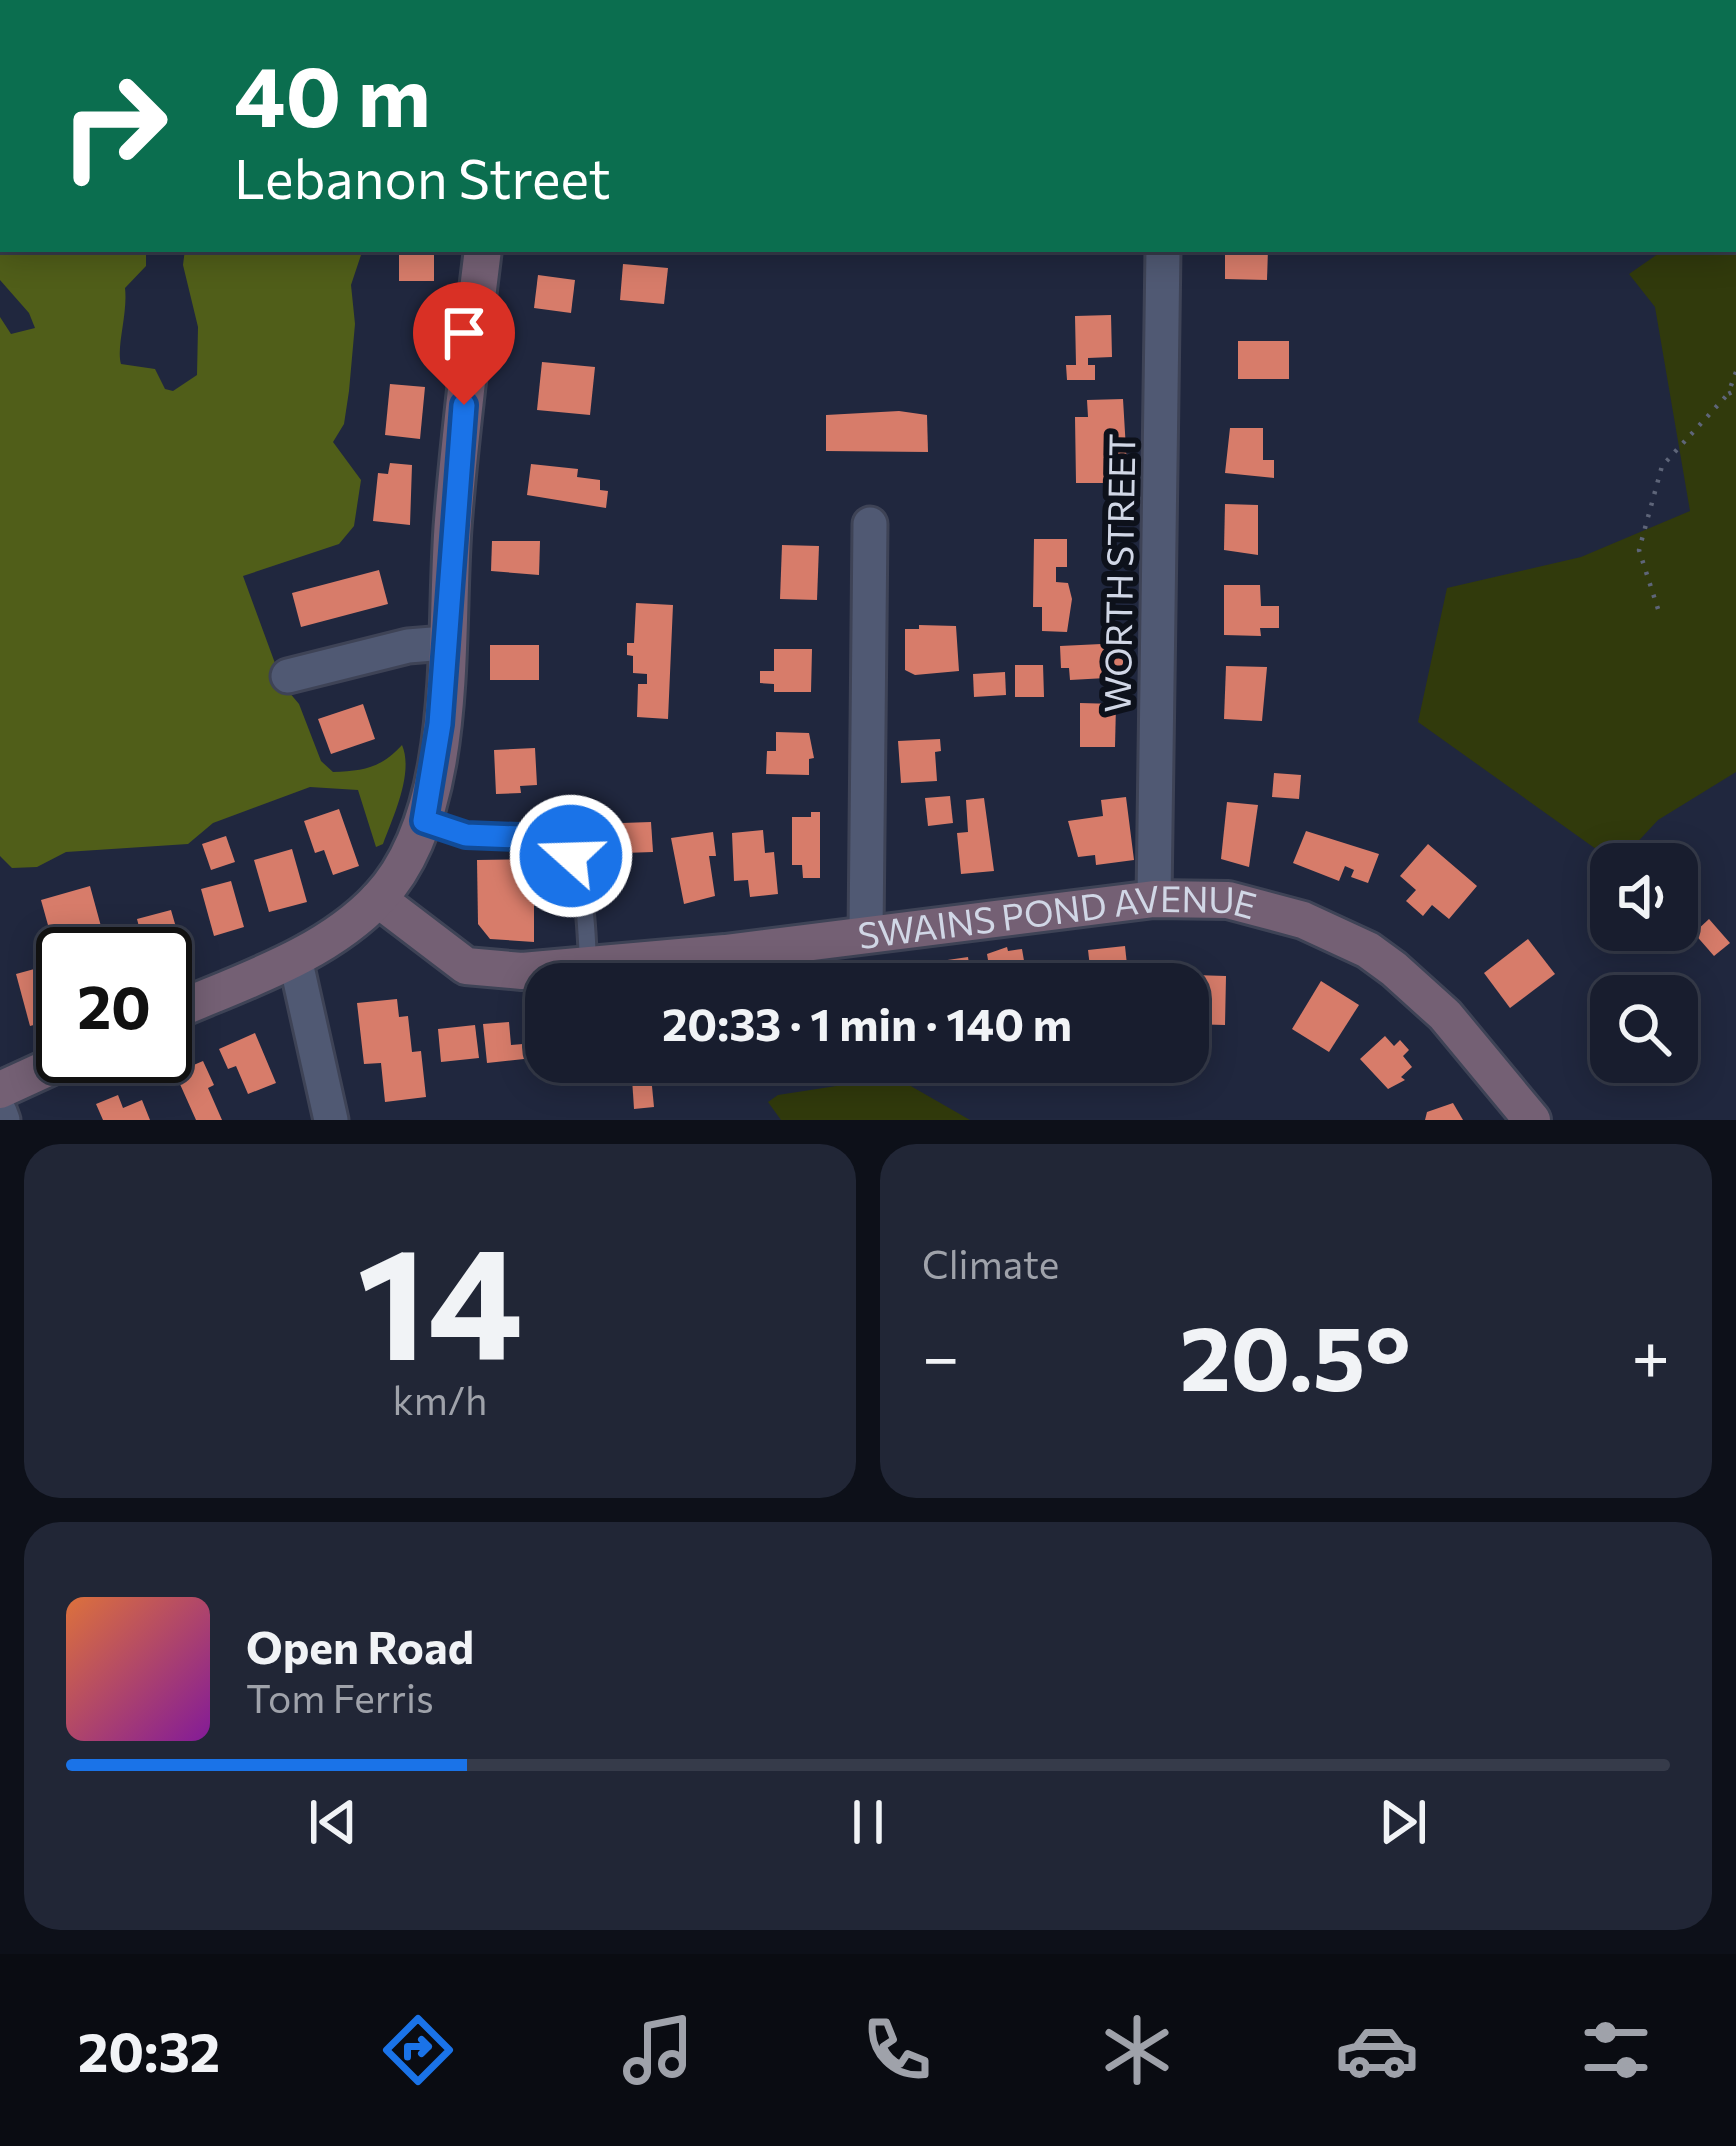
<!DOCTYPE html>
<html lang="en">
<head>
<meta charset="utf-8">
<style>
  body { margin:0; font-family:Commissioner,sans-serif; background:#212636; color:#f1f3f6; height:100vh; display:flex; flex-direction:column; font-size:45px; white-space:nowrap }
  * { box-sizing:border-box; margin:0 }
  p { font-size:39px; color:#9fa2aa }
  .icon { flex:none; width:66px; height:66px; fill:none; stroke:currentColor; stroke-width:2; stroke-linecap:round; stroke-linejoin:round }
  .map { position:relative; height:1120px; overflow:hidden }
  .details { display:flex; flex-direction:column; gap:24px; padding:24px; background:#0d1019; flex:1 }
  .details>* { flex:none }
  .guide { position:absolute; left:0px; top:0px; width:1737px; height:252px; box-shadow:0 6px 30px #0003,0 0 0 3px #363b4a; background:#0b6e4f; color:#fff; overflow:hidden }
  .buttons { position:absolute; left:1590px; top:843px; display:grid; gap:24px }
  .buttons a { display:grid; place-items:center; width:108px; height:108px; border-radius:24px; background:#181d2e; box-shadow:0 6px 30px #0003,0 0 0 3px #363b4a; font-size:60px }
  .speed { position:absolute; left:36px; top:927px; display:flex; gap:24px; font-size:60px; font-weight:700; text-align:center }
  .speed>* { display:grid; place-content:center; width:156px; height:156px; border-radius:50%; background:#181d2e; box-shadow:0 6px 30px #0003,0 0 0 3px #363b4a; line-height:1 }
  .speed .limit { border:6px solid #111; border-radius:18px; background:#fff; color:#111 }
  .pin { position:absolute; display:grid; place-items:center; width:102px; height:102px; color:#fff; margin:-123px -51px; border-radius:50% 50% 50% 0; rotate:-45deg; box-shadow:0 0 12px #0007 }
  .pin .icon { rotate:45deg }
  .me { position:absolute; width:132px; margin:-66px; rotate:290deg; stroke-linejoin:round; filter:drop-shadow(0 0 9px #0008) }
  .turn { display:flex; align-items:center; gap:42px; height:252px; padding:0 36px; font-size:54px }
  .turn .icon { width:156px; height:156px; stroke-width:2.5 }
  .turn b { display:block; font-size:84px; line-height:102px }
  .big { font-size:90px; font-weight:700; line-height:1.1 }
  .details .widget { flex:1; display:flex; flex-direction:column; justify-content:center; gap:18px; min-width:0; padding:0 42px; border-radius:36px; background:#212636 }
  .details .dial { align-items:center; gap:0 }
  .dial b { font-size:156px; line-height:1 }
  .song { display:flex; align-items:center; gap:36px }
  .cover { width:144px; height:144px; border-radius:18px; background:linear-gradient(135deg,hsl(20 70% 55%),hsl(290 70% 35%)) }
  .played { height:12px; border-radius:6px; background:linear-gradient(90deg,#1a73e8 25%,#363b4a 25%) }
  .keys { display:flex; justify-content:space-around; direction:ltr }
  .heat { display:flex; justify-content:space-between; align-items:center; font-size:66px; direction:ltr }
  .details .tiles { flex:1; display:grid; gap:24px; grid-template-columns:1fr 1fr }
  .widget:last-child { grid-column:span 2 }
  .trip { position:absolute; left:525px; top:963px; width:684px; height:120px; border-radius:36px; background:#181d2e; box-shadow:0 6px 30px #0003,0 0 0 3px #363b4a; font-weight:700; line-height:120px; text-align:center }
  .tabs { display:flex; height:192px; justify-content:space-around; align-items:center; background:#0a0c12; color:#9fa2aa }
  .tabs .icon { width:84px; height:84px }
  .tabs .active { color:#1a73e8 }
  .tabs b { font-size:54px; color:#f1f3f6 }
  .map>svg:first-child { display:block }
  .green { fill:#313a0c }
  .forest { fill:#505e19 }
  .building { fill:#d77c6a }
  .lines { fill:none; stroke-linecap:round; stroke-linejoin:round }
  .lane-casing { stroke:#3e4356; stroke-width:22 }
  .street-casing { stroke:#3e4356; stroke-width:39 }
  .secondary-casing { stroke:#3e4356; stroke-width:42 }
  .path { stroke:#5e6579; stroke-width:4.5; stroke-dasharray:3 9; stroke-linecap:butt }
  .lane { stroke:#505973; stroke-width:16 }
  .street { stroke:#505973; stroke-width:33 }
  .secondary { stroke:#746074; stroke-width:36 }
  .route-casing { stroke:#114b97; stroke-width:30 }
  .route { stroke:#1a73e8; stroke-width:21 }
  .labels { text-anchor:middle; stroke-width:12; stroke-linejoin:round; paint-order:stroke }
  .street-label { font-size:36px; fill:#d1d7e6; stroke:#0d111b }
</style>
</head>
<body>
<div class="map">
<svg width="1736" height="1120" viewBox="0 0 1736 1120">
  <rect width="100%" height="100%" fill="#20273e"/>
  <!-- green -->
  <g class="green">
    <path d="M1736 199V772L1658 820 1617 864 1418 722 1447 588 1581 557 1690 511 1655 307 1629 274 1665 249H1734Z"/>
    <path d="M895 1077 970 1120H781L768 1102 778 1095Z"/>
  </g>
  <!-- forest -->
  <path class="forest" d="M0 34 3 249H146V266L125 288C128 314 116 347 121 364L155 369 165 389 173 391 197 375 198 327 183 265 185 249H363L351 285 355 324 349 391 344 424 333 442 361 480 354 526 339 544 243 576 283 685 299 704 321 761 333 772C363 771 381 768 402 745 414 773 393 817 383 844L376 847 358 790 310 787 213 823 188 844 66 852 37 867 12 868 0 856V317L11 334 35 328 29 313 0 280Z"/>
  <!-- building -->
  <g class="building">
    <rect x="399" y="249" width="35" height="32"/>
    <path d="M1225 249H1268L1267 280 1225 279Z"/>
    <path d="M623 264 668 268 664 304 620 300Z"/>
    <path d="M538 275 575 280 571 313 534 308Z"/>
    <path d="M1111 315 1112 357 1088 358V365H1095V380H1067L1066 365H1076L1075 316Z"/>
    <rect x="1238" y="341" width="51" height="38"/>
    <path d="M542 362 595 367 590 415 537 410Z"/>
    <path d="M390 384 425 387 420 439 385 435Z"/>
    <path d="M1123 399 1128 483H1076L1075 417H1088L1087 400Z"/>
    <path d="M899 411 927 415 928 452 826 451V415Z"/>
    <path d="M1230 428H1263V460H1274V478L1225 473Z"/>
    <path d="M390 463 412 465 410 525 373 521 378 473 388 474Z"/>
    <path d="M531 464 578 469 577 477 600 480V490L608 491 606 508 527 495Z"/>
    <path d="M1225 504 1258 505V555L1224 550Z"/>
    <path d="M1034 539H1067V567H1056V582L1068 583 1072 599 1067 632 1042 631V607H1033Z"/>
    <path d="M492 541H540L539 575 491 571Z"/>
    <path d="M782 545 819 546 817 600 780 599Z"/>
    <path d="M379 570 388 604 301 627 292 593Z"/>
    <path d="M1224 585H1260L1261 606H1279V628H1260L1261 636 1224 635Z"/>
    <path d="M636 603 673 605 668 719 637 717 638 684H647V674L633 673V656L627 655V643H634Z"/>
    <path d="M919 625 956 626 959 671 915 675 905 670V629H919Z"/>
    <path d="M1122 643 1124 677 1070 680 1069 668H1061L1060 646Z"/>
    <rect x="490" y="645" width="49" height="35"/>
    <path d="M774 649H812L811 692H774V684L760 683V671H774Z"/>
    <path d="M1015 665H1043L1044 697H1015Z"/>
    <path d="M1226 666 1267 667 1262 721 1224 719Z"/>
    <path d="M1005 672 1006 695 974 697 973 674Z"/>
    <path d="M1080 703 1116 704 1115 747H1080Z"/>
    <path d="M363 704 375 739 331 754 318 719Z"/>
    <path d="M776 732 809 733 814 758 809 759V775L766 774 767 751H776Z"/>
    <path d="M940 739 941 751 935 752 937 781 901 783 898 741Z"/>
    <path d="M535 748 537 785 520 786 521 793 496 794 494 750Z"/>
    <path d="M1274 773 1301 775 1299 799 1272 797Z"/>
    <path d="M950 796 953 823 928 826 925 798Z"/>
    <path d="M1126 797 1134 860 1096 865 1095 855 1078 857 1068 821 1103 816 1101 800Z"/>
    <path d="M984 798 994 871 961 874 957 833 968 832 966 800Z"/>
    <path d="M1227 802 1258 805 1249 867 1221 859Z"/>
    <path d="M339 809 359 866 333 875 324 850 315 853 304 821Z"/>
    <path d="M811 812H820V878H803L802 865H792V817H811Z"/>
    <path d="M651 822 653 852 624 853 622 823Z"/>
    <path d="M763 830 765 853 774 852 778 894 750 897 748 880 734 881 732 833Z"/>
    <path d="M1306 831 1379 854 1368 883 1351 877 1354 870 1345 866 1339 881 1293 863Z"/>
    <path d="M713 832 716 856H709L715 896 684 904 671 838Z"/>
    <path d="M226 836 235 862 211 870 202 844Z"/>
    <path d="M1428 844 1477 886 1449 919 1432 905 1423 916 1406 901 1416 890 1400 876Z"/>
    <path d="M292 849 307 902 269 912 254 860Z"/>
    <path d="M534 859V942L490 939 478 924 477 860Z"/>
    <path d="M1611 873V913L1591 891Z"/>
    <path d="M231 881 244 927 214 936 201 889Z"/>
    <path d="M90 886 102 930 53 943 41 900Z"/>
    <path d="M171 910 186 962 165 967V954H146L137 919Z"/>
    <path d="M1709 919 1730 943 1714 956 1694 933Z"/>
    <path d="M1528 939 1555 974 1510 1008 1484 973Z"/>
    <path d="M1125 946 1129 984H1092L1088 950Z"/>
    <path d="M1007 947 1008 951 1022 949 1028 984H992L987 954Z"/>
    <path d="M968 957 972 984H916L913 965Z"/>
    <path d="M49 965 63 1017 30 1026 16 974Z"/>
    <path d="M1194 975 1226 976 1225 1025 1188 1024V985H1194Z"/>
    <path d="M1321 981 1359 1005 1329 1052 1292 1029Z"/>
    <path d="M397 999 399 1017 408 1016 412 1052 421 1051 426 1097 385 1102 381 1063 364 1064 357 1003Z"/>
    <path d="M509 1022 511 1045 523 1044 524 1059 487 1063 483 1024Z"/>
    <path d="M475 1025 479 1058 441 1062 438 1029Z"/>
    <path d="M255 1033 276 1083 248 1094 236 1066 228 1069 219 1049Z"/>
    <path d="M1385 1036 1394 1046 1400 1040 1409 1050 1403 1056 1412 1067 1401 1077 1405 1080 1388 1089 1360 1059Z"/>
    <path d="M203 1061 214 1085 208 1088 222 1120H196L175 1073Z"/>
    <path d="M804 1062H831L833 1075 806 1079Z"/>
    <path d="M651 1076 654 1107 634 1109 632 1078Z"/>
    <path d="M118 1095 123 1108 142 1100 150 1120H103L96 1104Z"/>
    <path d="M1453 1103 1463 1120H1425L1427 1112Z"/>
  </g>
  <g class="lines">
    <!-- lane casing -->
    <g class="lane-casing">
      <path id="lane" d="M424 821C547 865 583 786 588 966"/>
    </g>
    <!-- street casing -->
    <g class="street-casing">
      <g id="street">
        <path d="M1660 0 1661 3"/>
        <path d="M1734 147 1736 150"/>
        <path d="M288 676 408 646 445 643"/>
        <path d="M1154 899 1163 249"/>
        <path d="M866 935 870 524"/>
        <path d="M295 958 331 1120"/>
        <path d="M0 1112 3 1120"/>
      </g>
    </g>
    <!-- secondary casing -->
    <g class="secondary-casing">
      <g id="secondary">
        <path d="M519 3 520 0"/>
        <path id="s1" d="M378 899 466 966 522 971 725 953 1154 899 1228 900 1303 920 1368 950 1394 969 1445 1015 1532 1120"/>
        <path d="M165 1015C237 983 324 957 379 898 461 811 444 633 453 521 460 430 472 339 483 249"/>
        <path d="M0 1090 74 1056"/>
      </g>
    </g>
    <!-- path -->
    <g class="path">
      <path d="M1736 372 1728 394 1736 390"/>
      <path d="M1658 609 1639 550 1662 466 1728 394"/>
    </g>
    <!-- lane -->
    <use href="#lane" class="lane"/>
    <!-- street -->
    <use href="#street" class="street"/>
    <!-- secondary -->
    <use href="#secondary" class="secondary"/>
  </g>
  <g class="lines">
    <!-- route casing -->
    <g class="route-casing">
      <path id="route" d="M464 405 440 724 424 821 466 835 546 838 571 856"/>
    </g>
    <!-- route -->
    <use href="#route" class="route"/>
  </g>
  <g class="labels">
    <!-- street labels -->
    <g class="street-label">
      <text transform="translate(1120 573) rotate(-89)" y="13">WORTH STREET</text>
      <text dy="13" stroke="none"><textPath href="#s1" startOffset="705">SWAINS POND AVENUE</textPath></text>
    </g>
  </g>
</svg>
<div class="buttons">
<a><svg class="icon" aria-label="sound" viewBox="0 0 24 24"><path d="M4 9h4l5-4v14l-5-4H4zM17 9q2 3 0 6"/></svg></a>
<a><svg class="icon" aria-label="search" viewBox="0 0 24 24"><circle cx="10" cy="10" r="6"/><path d="M15 15l6 6"/></svg></a>
</div>
<div class="speed"><div class="limit">20</div></div>
<div class="pin" style="left:464px;top:405px;background:#d93025"><svg class="icon" aria-label="arrive" viewBox="0 0 24 24"><path d="M6 21V4h12l-3 4 3 4H6"/></svg></div>
<svg class="me" style="left:571px;top:856px" viewBox="-20 -20 40 40"><circle r="17" fill="#1a73e8" stroke="#fff" stroke-width="3"/><path d="M0-11L8 9 0 5-8 9z" fill="#fff"/></svg>
<div class="trip">20:33 · 1 min · 140 m</div>
<div class="guide">
<div class="turn"><svg class="icon" aria-label="right" viewBox="0 0 24 24"><path d="M7 20v-9h11M14 6l5 5-5 5"/></svg><div><b>40 m</b>Lebanon Street</div></div>
</div>
</div>
<section class="details">
<div class="tiles">
<div class="widget dial"><b>14</b><p>km/h</p></div>
<div class="widget"><p>Climate</p>
<div class="heat"><a>−</a><b class="big">20.5°</b><a>+</a></div>
</div>
<div class="widget">
<div class="song"><i class="cover"></i><div><b>Open Road</b><p>Tom Ferris</p></div></div>
<div class="played"></div>
<div class="keys"><svg class="icon" aria-label="previous" viewBox="0 0 24 24"><path d="M18 5L8 12l10 7zM5 5v14"/></svg><svg class="icon" aria-label="pause" viewBox="0 0 24 24"><path d="M8 5v14M16 5v14"/></svg><svg class="icon" aria-label="next" viewBox="0 0 24 24"><path d="M6 5l10 7-10 7zM19 5v14"/></svg></div>
</div>
</div>
</section>
<nav class="tabs">
<b>20:32</b>
<svg class="icon active" aria-label="directions" viewBox="0 0 24 24"><path d="M12 3l9 9-9 9-9-9zM9 14v-3h6M13 9l2 2-2 2"/></svg>
<svg class="icon" aria-label="music" viewBox="0 0 24 24"><path d="M9 18V5l10-2v13"/><circle cx="6" cy="18" r="3"/><circle cx="16" cy="16" r="3"/></svg>
<svg class="icon" aria-label="phone" viewBox="0 0 24 24"><path d="M5 4h4l2 5-3 2q2 4 5 5l2-3 5 2v4C11 20 4 13 5 4z"/></svg>
<svg class="icon" aria-label="climate" viewBox="0 0 24 24"><path d="M12 3v18M4 7l16 10M4 17L20 7"/></svg>
<svg class="icon" aria-label="car" viewBox="0 0 24 24"><path d="M5 17H2v-5l4-1 3-4h7l3 4 3 1v5h-3M9 17h6M6 11h13"/><circle cx="7" cy="17" r="2"/><circle cx="17" cy="17" r="2"/></svg>
<svg class="icon" aria-label="filters" viewBox="0 0 24 24"><path d="M4 7h16M4 17h16"/><circle cx="9" cy="7" r="2"/><circle cx="15" cy="17" r="2"/></svg>
</nav>
</body>
</html>
